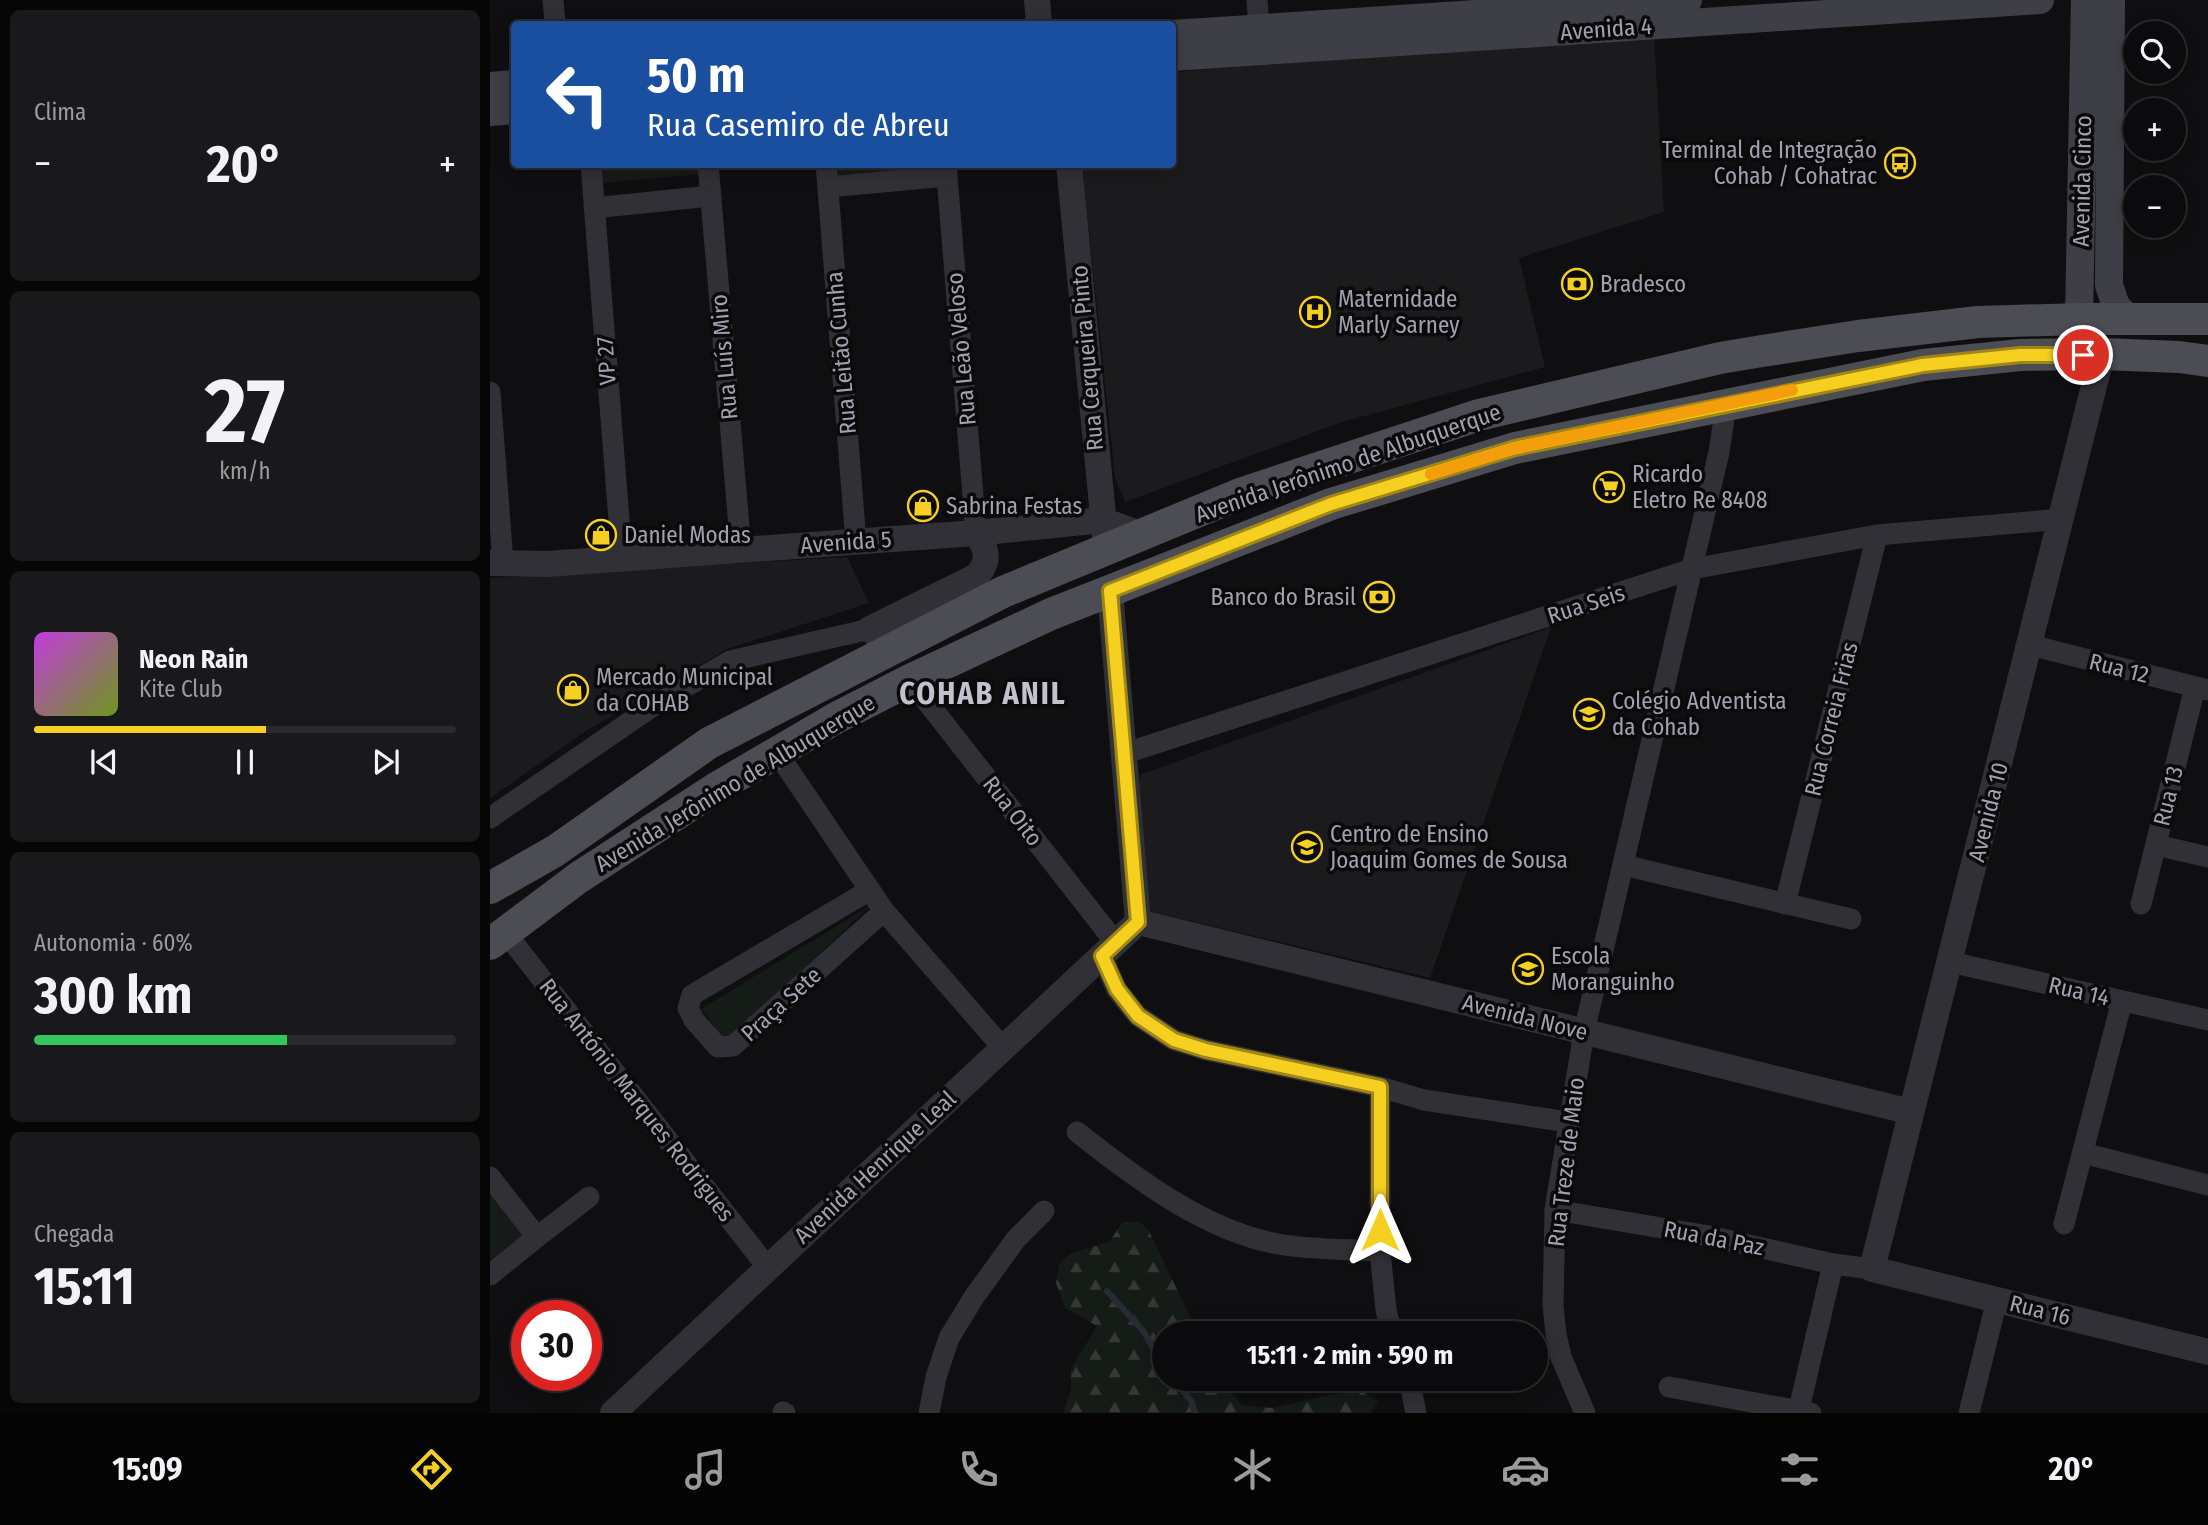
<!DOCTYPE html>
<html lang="pt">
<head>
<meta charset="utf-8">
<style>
  body { margin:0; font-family:"Fira Sans Condensed",sans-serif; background:#19191b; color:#f1f3f6; height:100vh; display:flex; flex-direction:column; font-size:26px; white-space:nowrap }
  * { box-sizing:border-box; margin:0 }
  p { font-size:23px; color:#9a9b9d }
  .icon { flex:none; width:38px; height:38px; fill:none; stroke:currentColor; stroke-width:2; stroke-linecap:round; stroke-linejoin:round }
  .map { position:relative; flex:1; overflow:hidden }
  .sheet { display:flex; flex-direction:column; gap:10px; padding:10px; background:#060607; width:490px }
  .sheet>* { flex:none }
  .banner { position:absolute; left:21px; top:21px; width:665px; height:147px; border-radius:7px; box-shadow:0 4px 18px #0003,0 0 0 2px #2b2b2e; background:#1a4fa0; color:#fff; overflow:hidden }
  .buttons { position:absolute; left:1633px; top:21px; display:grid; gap:14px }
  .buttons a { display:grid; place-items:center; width:63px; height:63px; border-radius:50%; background:#0b0b0d; box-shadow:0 4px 18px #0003,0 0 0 2px #2b2b2e; font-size:35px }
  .speed { position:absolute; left:21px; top:1300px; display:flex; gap:14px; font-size:35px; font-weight:700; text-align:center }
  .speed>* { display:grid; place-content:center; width:91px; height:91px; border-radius:50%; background:#0b0b0d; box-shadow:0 4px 18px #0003,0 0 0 2px #2b2b2e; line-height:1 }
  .speed .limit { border:10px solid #d22; background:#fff; color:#111 }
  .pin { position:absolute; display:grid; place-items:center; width:60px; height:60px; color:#fff; margin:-30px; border:4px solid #fff; border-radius:50%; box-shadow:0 2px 7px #0007 }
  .me { position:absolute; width:77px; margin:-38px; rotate:0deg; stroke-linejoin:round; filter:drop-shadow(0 0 5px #0008) }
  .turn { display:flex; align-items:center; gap:24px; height:147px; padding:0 21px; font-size:32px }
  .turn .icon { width:91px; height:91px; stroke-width:2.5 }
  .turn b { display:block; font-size:49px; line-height:60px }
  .big { font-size:52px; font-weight:700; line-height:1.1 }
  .sheet .widget { flex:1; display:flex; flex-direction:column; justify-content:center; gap:10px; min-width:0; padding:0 24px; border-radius:10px; background:#19191b }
  .sheet .dial { align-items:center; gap:0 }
  .dial b { font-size:91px; line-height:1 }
  .song { display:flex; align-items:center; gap:21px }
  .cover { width:84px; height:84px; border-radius:10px; background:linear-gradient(135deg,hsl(290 70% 55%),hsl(80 70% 35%)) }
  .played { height:7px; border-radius:4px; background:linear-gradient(90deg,#f6d021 55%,#2b2b2e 55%) }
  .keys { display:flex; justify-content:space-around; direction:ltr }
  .heat { display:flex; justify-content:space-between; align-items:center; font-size:38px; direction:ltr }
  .charge { height:10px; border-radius:5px; background:linear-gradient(90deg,#34c759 60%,#2b2b2e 0) }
  .trip { position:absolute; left:662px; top:1321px; width:396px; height:70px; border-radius:35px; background:#0b0b0d; box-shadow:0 4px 18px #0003,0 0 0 2px #2b2b2e; font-weight:700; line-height:70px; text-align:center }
  .dock { display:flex; height:112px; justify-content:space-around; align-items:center; background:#040405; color:#9a9b9d }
  .dock .icon { width:49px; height:49px }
  .dock .active { color:#f6d021 }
  .dock b { font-size:32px; color:#f1f3f6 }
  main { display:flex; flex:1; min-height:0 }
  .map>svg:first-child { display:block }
  .built { fill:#1b1b1d }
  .forest { fill:url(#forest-firs) }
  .green { fill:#151b17 }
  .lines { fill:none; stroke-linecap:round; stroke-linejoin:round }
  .stream { stroke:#262b34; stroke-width:6 }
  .minor { stroke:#303036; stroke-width:21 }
  .tertiary { stroke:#303036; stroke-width:26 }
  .secondary { stroke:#3e3f46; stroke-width:28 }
  .primary { stroke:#4c4c55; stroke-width:32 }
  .route-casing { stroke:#a08715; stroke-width:18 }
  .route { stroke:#f6d021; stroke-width:12 }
  .slow { stroke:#f59e0b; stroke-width:12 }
  .labels { text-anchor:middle; stroke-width:7; stroke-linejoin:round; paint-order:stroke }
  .street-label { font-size:23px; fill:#a0a2b2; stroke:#0a0a0b }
  .poi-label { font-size:23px; fill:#a0a2b2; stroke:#0a0a0b; text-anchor:start }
  .district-label { font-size:30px; font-weight:bold; letter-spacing:2px; fill:#c1c2ce; stroke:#0a0a0b }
</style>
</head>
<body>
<main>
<section class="sheet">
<div class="widget"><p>Clima</p>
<div class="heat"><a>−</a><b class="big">20°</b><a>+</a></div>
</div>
<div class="widget dial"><b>27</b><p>km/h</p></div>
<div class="widget">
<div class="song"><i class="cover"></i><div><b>Neon Rain</b><p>Kite Club</p></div></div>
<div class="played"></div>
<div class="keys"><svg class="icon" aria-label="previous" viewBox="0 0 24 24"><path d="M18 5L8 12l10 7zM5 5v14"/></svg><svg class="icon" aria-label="pause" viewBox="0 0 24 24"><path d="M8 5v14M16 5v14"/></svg><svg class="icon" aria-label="next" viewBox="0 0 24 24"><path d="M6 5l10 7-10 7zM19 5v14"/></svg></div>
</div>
<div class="widget"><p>Autonomia · 60%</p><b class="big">300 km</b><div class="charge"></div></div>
<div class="widget"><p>Chegada</p><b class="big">15:11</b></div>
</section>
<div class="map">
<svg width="1718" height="1413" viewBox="0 0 1718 1413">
  <defs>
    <pattern id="forest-firs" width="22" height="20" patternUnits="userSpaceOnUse" patternTransform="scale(1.75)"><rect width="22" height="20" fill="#151b17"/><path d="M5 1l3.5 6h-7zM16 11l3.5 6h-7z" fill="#343936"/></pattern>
  </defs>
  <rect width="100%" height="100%" fill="#0f0f11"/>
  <!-- built -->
  <g class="built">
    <path d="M1164 35 1174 212 1029 258 1055 367 852 422 635 502 625 478 592 165 682 164 683 72Z"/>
    <path d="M357 557 379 603 237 649 96 731 0 798V578Z"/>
    <path d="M1061 627 940 978 651 909 646 785 652 774Z"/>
  </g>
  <!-- forest -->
  <path class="forest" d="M633 1222H650L659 1231 708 1333 674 1334V1379H732L736 1388 752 1405 782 1408 868 1389 888 1401 881 1413H573L581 1390V1369L607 1326 575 1308 566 1283 569 1264 581 1253 619 1242Z"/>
  <!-- green -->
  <g class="green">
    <path d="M109 165H210L211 174 111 183Z"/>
    <path d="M345 165H449L450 172 346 180Z"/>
    <path d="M381 905 236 1042 211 1009Z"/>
    <path d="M0 1192 36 1239 0 1267Z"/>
  </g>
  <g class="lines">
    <!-- stream -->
    <g class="stream">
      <path d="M617 1291 654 1332 674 1369"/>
      <path d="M681 1379 701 1400 705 1413"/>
    </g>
    <!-- minor -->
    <g class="minor">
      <path d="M63 0 65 24"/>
      <path d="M767 0 769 28"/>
      <path d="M101 164 132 558"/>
      <path d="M218 164 251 550"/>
      <path d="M336 164 366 542"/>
      <path d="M456 164 486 533"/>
      <path d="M338 187 457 176"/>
      <path d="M104 208 220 196"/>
      <path d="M0 392 13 562"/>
      <path d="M1540 645 1718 690"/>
      <path d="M420 680 625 942"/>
      <path d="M288 754 394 911 513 1048"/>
      <path d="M633 754 1202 569 1387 535 1572 519"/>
      <path d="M0 818 163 706 240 661 380 629 387 642"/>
      <path d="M1666 845 1718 857"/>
      <path d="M1133 865 1361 919"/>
      <path d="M380 890 202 995 198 1008 204 1020 228 1047 243 1046 394 911"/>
      <path d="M1295 904 1387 535"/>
      <path d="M1651 904 1705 687"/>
      <path d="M15 932 278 1268"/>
      <path d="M612 956 627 990 648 1016 684 1040 716 1050 890 1087 934 1100 1078 1122"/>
      <path d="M1460 962 1718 1020"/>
      <path d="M890 1087V1251L896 1310 902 1334"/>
      <path d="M587 1132C644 1177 715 1231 788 1244 821 1250 857 1249 890 1251"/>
      <path d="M1593 1153 1718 1185"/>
      <path d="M0 1177 47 1237 0 1275"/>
      <path d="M1065 1210 1219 1236 1343 1264 1382 1269"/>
      <path d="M1574 1224 1632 1001"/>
      <path d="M47 1237 99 1197"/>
      <path d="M919 1379 926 1413"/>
      <path d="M1179 1387 1321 1413"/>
      <path d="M293 1412 295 1413"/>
      <path d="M439 1413 446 1377 459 1338 484 1297 526 1239 554 1211"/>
      <path d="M1095 1413 1071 1357 1066 1334 1063 1305 1065 1210 1094 1032 1229 452 1234 419V405"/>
      <path d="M1308 1413 1343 1264"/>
      <path d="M1479 1413 1507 1300"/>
    </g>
    <!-- tertiary -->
    <g class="tertiary">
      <path d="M547 0 549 24"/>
      <path d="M579 164 615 536"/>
      <path d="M1612 354 1382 1269 1718 1352"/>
      <path d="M0 563 57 564 486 533 612 520 653 535"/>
      <path d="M620 591 648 922"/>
      <path d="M380 629 485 577C500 563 498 549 486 533"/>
      <path d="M648 922 1421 1112"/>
      <path d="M123 1413 648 922"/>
    </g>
    <!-- secondary -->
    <g class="secondary">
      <path d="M1595 0 1589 319 1597 338 1612 354"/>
      <path d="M1621 0 1619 285 1626 306 1639 319"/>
      <path d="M682 34 1198 0"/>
      <path d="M682 57 1550 0"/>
      <path d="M0 86 24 84"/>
      <path d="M0 112 24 110"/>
    </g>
    <!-- primary -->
    <g class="primary">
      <path d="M0 888 65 851 219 743 513 592 750 494 795 479 989 415 1230 358 1272 351 1368 336 1488 322 1589 319H1718"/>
      <path d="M0 944 88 878 228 787 346 718 420 680 561 614 841 504 1025 448 1433 365 1530 355 1612 354 1689 357 1718 361"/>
    </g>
  </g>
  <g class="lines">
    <!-- route casing -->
    <g class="route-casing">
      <path id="route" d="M890 1230V1087L716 1050 684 1040 648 1016 627 989 612 956 648 922 620 591 841 504 1025 448 1433 365 1530 355H1593"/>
    </g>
    <!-- route -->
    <use href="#route" class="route"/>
    <!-- slow -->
    <path class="slow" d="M941 474 1025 448 1302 390"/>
  </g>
  <!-- icons -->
  <defs>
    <g id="bus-ring" transform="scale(1.575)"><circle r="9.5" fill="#0a0a0b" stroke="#f6d021" stroke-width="1.5"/><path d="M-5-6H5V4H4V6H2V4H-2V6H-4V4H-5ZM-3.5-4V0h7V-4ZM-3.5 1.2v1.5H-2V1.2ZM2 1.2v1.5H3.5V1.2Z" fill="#f6d021"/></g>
    <g id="bank-ring" transform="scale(1.575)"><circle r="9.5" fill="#0a0a0b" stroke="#f6d021" stroke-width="1.5"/><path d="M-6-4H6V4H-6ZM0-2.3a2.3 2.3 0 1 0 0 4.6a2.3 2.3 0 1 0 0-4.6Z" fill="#f6d021"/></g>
    <g id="hospital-ring" transform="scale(1.575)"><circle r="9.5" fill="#0a0a0b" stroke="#f6d021" stroke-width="1.5"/><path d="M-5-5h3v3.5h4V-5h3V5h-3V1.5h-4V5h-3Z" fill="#f6d021"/></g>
    <g id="supermarket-ring" transform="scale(1.575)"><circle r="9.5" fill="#0a0a0b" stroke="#f6d021" stroke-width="1.5"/><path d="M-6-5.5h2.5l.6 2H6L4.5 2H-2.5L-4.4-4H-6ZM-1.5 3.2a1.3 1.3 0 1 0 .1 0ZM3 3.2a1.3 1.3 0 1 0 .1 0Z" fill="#f6d021"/></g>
    <g id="shop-ring" transform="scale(1.575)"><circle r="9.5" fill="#0a0a0b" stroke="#f6d021" stroke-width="1.5"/><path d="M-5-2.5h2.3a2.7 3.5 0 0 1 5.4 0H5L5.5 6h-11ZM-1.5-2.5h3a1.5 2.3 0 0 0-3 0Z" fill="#f6d021"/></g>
    <g id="school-ring" transform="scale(1.575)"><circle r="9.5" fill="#0a0a0b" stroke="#f6d021" stroke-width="1.5"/><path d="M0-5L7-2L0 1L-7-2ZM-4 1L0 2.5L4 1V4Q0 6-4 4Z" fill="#f6d021"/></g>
  </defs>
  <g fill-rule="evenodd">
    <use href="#bus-ring" x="1410" y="163"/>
    <use href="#bank-ring" x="1087" y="284"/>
    <use href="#hospital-ring" x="825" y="312"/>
    <use href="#supermarket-ring" x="1119" y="487"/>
    <use href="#shop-ring" x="433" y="506"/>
    <use href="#shop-ring" x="111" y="535"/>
    <use href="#bank-ring" x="889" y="597"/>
    <use href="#shop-ring" x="83" y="690"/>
    <use href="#school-ring" x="1099" y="714"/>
    <use href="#school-ring" x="817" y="847"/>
    <use href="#school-ring" x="1038" y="969"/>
  </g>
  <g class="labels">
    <!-- street labels -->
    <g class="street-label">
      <text transform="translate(1116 29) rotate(-4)" y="8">Avenida 4</text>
      <text transform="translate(1592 181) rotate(-89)" y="8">Avenida Cinco</text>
      <text transform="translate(471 349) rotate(-95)" y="8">Rua Leão Veloso</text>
      <text transform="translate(351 353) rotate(-95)" y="8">Rua Leitão Cunha</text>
      <text transform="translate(234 357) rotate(-95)" y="8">Rua Luís Miro</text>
      <text transform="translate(597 358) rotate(-95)" y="8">Rua Cerqueira Pinto</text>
      <text transform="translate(116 361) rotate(-94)" y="8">VP 27</text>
      <text transform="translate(858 463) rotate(-19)" y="8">Avenida Jerônimo de Albuquerque</text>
      <text transform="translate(356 542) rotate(-4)" y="8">Avenida 5</text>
      <text transform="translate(1096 604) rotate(-18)" y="8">Rua Seis</text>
      <text transform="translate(1629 668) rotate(14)" y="8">Rua 12</text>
      <text transform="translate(1341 719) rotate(-76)" y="8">Rua Correia Frias</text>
      <text transform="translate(245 783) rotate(-31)" y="8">Avenida Jerônimo de Albuquerque</text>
      <text transform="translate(1678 796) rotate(-76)" y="8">Rua 13</text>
      <text transform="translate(523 811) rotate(52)" y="8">Rua Oito</text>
      <text transform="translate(1498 812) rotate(-76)" y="8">Avenida 10</text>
      <text transform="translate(1589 991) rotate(13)" y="8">Rua 14</text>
      <text transform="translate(291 1004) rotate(-42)" y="8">Praça Sete</text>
      <text transform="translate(1035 1017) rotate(14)" y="8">Avenida Nove</text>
      <text transform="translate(147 1100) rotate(52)" y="8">Rua António Marques Rodrigues</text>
      <text transform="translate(1076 1162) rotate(-83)" y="8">Rua Treze de Maio</text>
      <text transform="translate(385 1167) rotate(-43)" y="8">Avenida Henrique Leal</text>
      <text transform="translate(1224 1238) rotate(11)" y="8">Rua da Paz</text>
      <text transform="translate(1550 1310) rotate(14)" y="8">Rua 16</text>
    </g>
    <!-- poi labels -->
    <g class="poi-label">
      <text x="1387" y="158" text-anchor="end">Terminal de Integração<tspan x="1387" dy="26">Cohab / Cohatrac</tspan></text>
      <text x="1110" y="292">Bradesco</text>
      <text x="848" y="307">Maternidade<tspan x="848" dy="26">Marly Sarney</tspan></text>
      <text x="1142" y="482">Ricardo<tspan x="1142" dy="26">Eletro Re 8408</tspan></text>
      <text x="456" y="514">Sabrina Festas</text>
      <text x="134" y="543">Daniel Modas</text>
      <text x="866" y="605" text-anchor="end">Banco do Brasil</text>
      <text x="106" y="685">Mercado Municipal<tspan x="106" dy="26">da COHAB</tspan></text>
      <text x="1122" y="709">Colégio Adventista<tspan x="1122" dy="26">da Cohab</tspan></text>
      <text x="840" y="842">Centro de Ensino<tspan x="840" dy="26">Joaquim Gomes de Sousa</tspan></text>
      <text x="1061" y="964">Escola<tspan x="1061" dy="26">Moranguinho</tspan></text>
    </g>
    <!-- district labels -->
    <g class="district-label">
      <text x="493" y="704">COHAB ANIL</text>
    </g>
  </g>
</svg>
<div class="buttons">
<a><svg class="icon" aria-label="search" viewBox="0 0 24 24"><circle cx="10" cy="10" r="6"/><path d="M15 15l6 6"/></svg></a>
<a>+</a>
<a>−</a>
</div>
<div class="speed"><div class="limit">30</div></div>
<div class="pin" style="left:1593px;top:355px;background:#d93025"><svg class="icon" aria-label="arrive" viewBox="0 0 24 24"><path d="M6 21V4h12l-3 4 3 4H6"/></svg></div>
<svg class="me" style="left:890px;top:1230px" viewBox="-20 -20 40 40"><path d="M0-17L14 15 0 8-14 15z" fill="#f6d021" stroke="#fff" stroke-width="4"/></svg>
<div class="trip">15:11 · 2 min · 590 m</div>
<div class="banner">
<div class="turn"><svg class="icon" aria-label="left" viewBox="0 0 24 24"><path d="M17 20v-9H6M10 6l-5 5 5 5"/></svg><div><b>50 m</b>Rua Casemiro de Abreu</div></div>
</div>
</div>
</main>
<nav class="dock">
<b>15:09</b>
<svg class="icon active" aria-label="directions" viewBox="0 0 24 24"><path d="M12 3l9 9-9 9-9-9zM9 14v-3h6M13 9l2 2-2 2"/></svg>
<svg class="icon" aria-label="music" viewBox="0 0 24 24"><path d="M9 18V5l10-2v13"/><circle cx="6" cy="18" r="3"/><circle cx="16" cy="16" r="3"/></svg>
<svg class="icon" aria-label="phone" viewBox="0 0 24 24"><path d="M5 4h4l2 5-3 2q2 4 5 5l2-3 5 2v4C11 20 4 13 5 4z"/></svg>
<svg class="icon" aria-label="climate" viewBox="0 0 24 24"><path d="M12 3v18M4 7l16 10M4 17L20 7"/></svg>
<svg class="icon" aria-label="car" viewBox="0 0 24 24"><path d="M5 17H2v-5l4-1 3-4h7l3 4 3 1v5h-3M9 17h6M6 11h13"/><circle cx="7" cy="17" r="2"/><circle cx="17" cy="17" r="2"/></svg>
<svg class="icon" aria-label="filters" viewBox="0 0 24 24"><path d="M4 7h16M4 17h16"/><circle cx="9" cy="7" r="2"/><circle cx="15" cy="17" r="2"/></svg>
<b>20°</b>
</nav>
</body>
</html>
